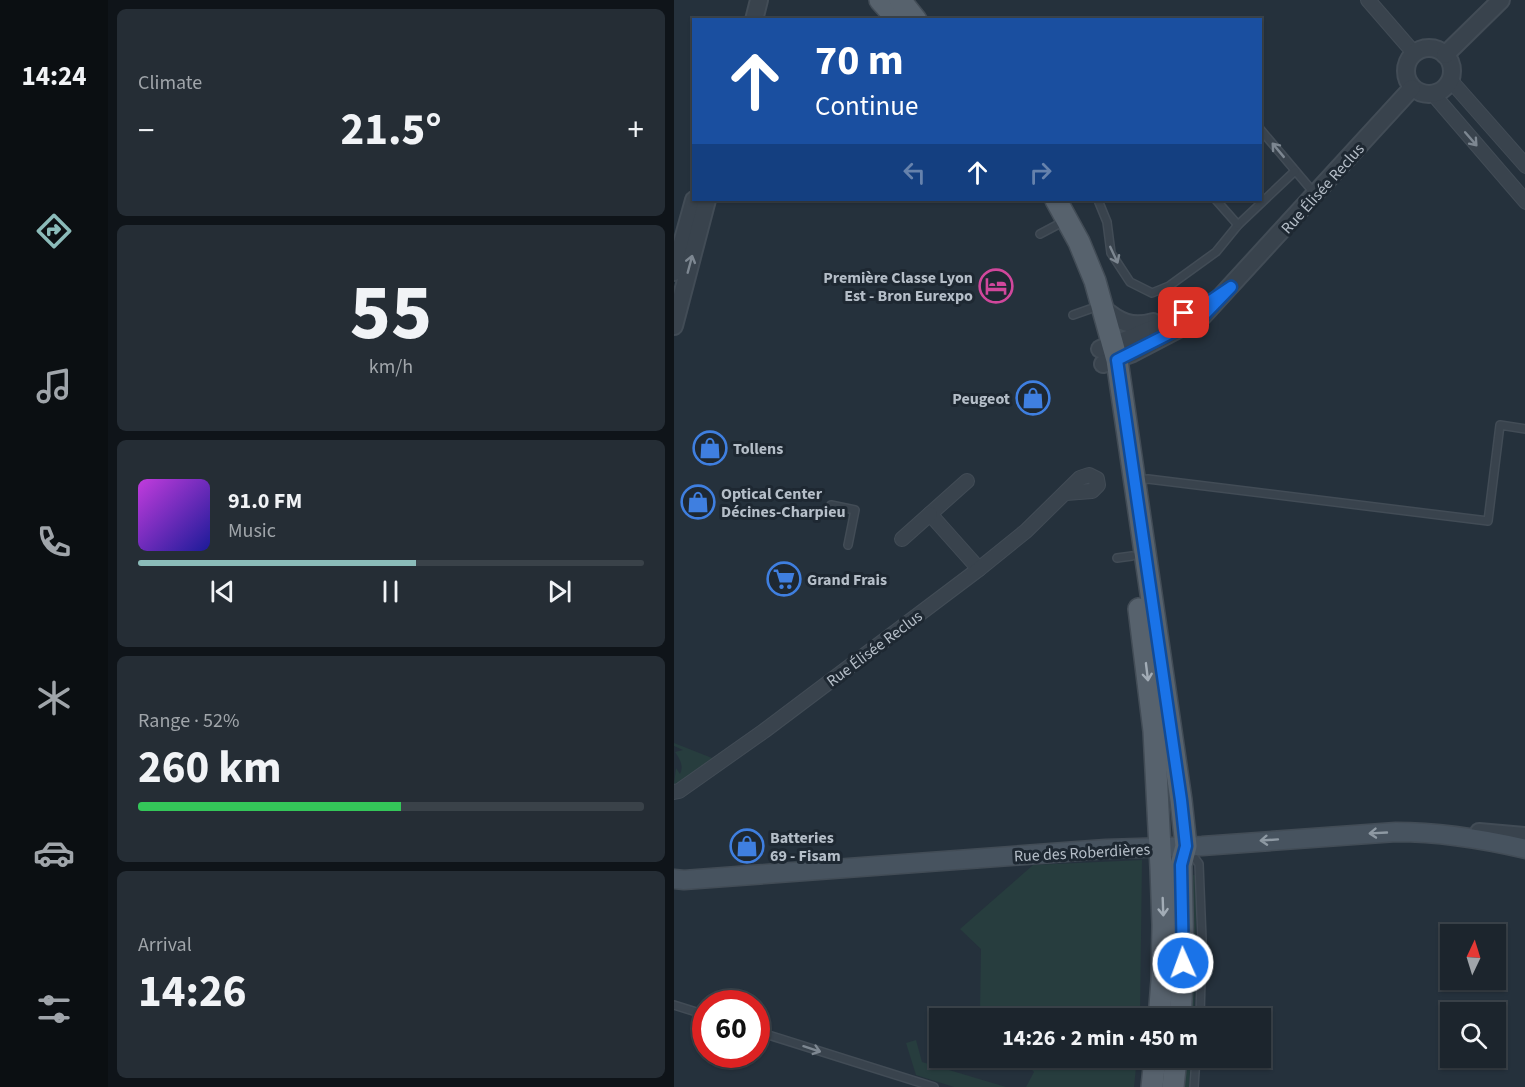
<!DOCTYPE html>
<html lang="en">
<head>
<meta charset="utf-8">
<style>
  body { margin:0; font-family:"Source Sans 3",sans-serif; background:#252d35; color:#f1f3f6; height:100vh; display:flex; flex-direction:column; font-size:22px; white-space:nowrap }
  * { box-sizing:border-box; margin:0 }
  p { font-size:20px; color:#a0a5aa }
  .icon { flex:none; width:33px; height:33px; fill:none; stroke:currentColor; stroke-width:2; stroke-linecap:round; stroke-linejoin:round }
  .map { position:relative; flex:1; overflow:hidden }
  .side { display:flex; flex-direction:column; gap:9px; padding:9px; background:#0f1419; width:566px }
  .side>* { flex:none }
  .guide { position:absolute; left:18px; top:18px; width:570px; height:183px; border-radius:0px; box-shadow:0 2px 4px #0004,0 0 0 2px #3a4249; background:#1a4fa0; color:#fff; overflow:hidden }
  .needle { width:39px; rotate:4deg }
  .controls { position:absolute; left:766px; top:924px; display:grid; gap:12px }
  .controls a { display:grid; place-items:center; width:66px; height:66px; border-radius:0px; background:#1c252d; box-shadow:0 2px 4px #0004,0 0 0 2px #3a4249; font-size:30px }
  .speed { position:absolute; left:18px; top:990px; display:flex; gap:12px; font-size:30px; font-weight:700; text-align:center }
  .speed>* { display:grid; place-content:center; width:78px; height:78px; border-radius:50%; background:#1c252d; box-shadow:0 2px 4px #0004,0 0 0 2px #3a4249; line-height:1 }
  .speed .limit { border:9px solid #d22; background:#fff; color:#111 }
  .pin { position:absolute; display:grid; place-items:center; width:51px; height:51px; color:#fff; margin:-26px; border-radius:12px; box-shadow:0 3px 9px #0006 }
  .me { position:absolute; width:66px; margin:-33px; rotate:358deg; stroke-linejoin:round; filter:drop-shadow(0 0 4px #0008) }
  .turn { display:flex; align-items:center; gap:21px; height:126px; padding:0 24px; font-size:27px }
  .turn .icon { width:78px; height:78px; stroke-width:2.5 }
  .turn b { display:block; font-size:42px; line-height:51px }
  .lanes { display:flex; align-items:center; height:57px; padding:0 24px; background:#0003; justify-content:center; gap:30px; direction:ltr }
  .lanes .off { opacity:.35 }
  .big { font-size:45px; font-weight:700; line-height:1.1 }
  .side .card { flex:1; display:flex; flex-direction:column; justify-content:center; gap:9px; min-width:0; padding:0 21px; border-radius:9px; background:#252d35 }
  .side .dial { align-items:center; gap:0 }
  .dial b { font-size:78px; line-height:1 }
  .song { display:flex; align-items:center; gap:18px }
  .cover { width:72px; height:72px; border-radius:9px; background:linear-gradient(135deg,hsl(290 70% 55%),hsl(240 70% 35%)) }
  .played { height:6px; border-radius:3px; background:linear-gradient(90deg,#8bbbb9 55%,#3a4249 55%) }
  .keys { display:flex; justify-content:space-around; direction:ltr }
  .heat { display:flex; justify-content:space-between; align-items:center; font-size:33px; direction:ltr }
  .charge { height:9px; border-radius:4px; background:linear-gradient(90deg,#34c759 52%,#3a4249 0) }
  .trip { position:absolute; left:255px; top:1008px; width:342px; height:60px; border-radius:0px; background:#1c252d; box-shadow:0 2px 4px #0004,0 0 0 2px #3a4249; font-weight:700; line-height:60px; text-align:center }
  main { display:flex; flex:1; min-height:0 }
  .tab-bar { display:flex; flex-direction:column; width:108px; justify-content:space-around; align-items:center; background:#0b0f12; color:#a0a5aa }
  .tab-bar .icon { width:42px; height:42px }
  .tab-bar .on { color:#8bbbb9 }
  .tab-bar b { font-size:27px; color:#f1f3f6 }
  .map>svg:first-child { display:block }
  .green { fill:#273d3e }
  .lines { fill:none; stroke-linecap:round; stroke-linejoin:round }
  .service-casing { stroke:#424c56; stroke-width:10 }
  .minor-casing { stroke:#424c56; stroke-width:16 }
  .tertiary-casing { stroke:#424c56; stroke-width:20 }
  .secondary-casing { stroke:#424c56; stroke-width:21 }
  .primary-casing { stroke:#424c56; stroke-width:24 }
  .service { stroke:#39434d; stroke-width:7 }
  .minor { stroke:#39434d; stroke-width:14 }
  .tertiary { stroke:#39434d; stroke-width:16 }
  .secondary { stroke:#47535f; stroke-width:18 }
  .primary { stroke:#57626d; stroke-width:21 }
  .oneway { stroke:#7d8791 }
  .oneway2 { stroke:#a2acb6 }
  .oneway3 { stroke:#8e99a3 }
  .route-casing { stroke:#114b97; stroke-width:15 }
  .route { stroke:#1a73e8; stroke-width:10 }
  .labels { text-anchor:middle; stroke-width:6; stroke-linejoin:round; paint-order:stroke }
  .street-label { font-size:16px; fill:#b5bec8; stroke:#1e2832 }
  .poi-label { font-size:16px; font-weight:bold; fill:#b5bec8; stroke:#1e2832; text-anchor:start }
</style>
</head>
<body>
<main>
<nav class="tab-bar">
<b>14:24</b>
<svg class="icon on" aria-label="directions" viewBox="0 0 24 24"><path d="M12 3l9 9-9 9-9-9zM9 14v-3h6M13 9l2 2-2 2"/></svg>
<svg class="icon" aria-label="music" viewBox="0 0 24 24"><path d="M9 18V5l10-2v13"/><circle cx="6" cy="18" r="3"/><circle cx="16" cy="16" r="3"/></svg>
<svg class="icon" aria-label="phone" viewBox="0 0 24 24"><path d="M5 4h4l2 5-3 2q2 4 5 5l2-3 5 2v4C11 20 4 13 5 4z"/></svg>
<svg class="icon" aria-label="climate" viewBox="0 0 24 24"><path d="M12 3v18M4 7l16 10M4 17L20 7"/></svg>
<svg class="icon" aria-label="car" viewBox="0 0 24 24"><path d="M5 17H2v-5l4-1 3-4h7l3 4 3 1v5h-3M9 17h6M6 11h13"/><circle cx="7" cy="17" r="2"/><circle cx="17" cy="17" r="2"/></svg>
<svg class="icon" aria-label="filters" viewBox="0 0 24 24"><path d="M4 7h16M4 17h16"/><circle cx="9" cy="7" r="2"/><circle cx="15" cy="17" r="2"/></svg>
</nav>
<section class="side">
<div class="card"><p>Climate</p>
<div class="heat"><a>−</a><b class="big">21.5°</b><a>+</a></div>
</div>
<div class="card dial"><b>55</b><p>km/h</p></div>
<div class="card">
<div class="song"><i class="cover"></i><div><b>91.0 FM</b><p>Music</p></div></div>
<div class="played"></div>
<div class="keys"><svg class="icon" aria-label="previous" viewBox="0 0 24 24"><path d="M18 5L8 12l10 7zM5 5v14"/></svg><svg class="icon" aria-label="pause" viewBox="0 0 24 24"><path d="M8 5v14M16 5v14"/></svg><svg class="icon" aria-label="next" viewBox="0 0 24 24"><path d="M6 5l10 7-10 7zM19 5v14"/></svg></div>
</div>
<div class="card"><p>Range · 52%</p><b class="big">260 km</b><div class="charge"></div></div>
<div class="card"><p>Arrival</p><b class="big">14:26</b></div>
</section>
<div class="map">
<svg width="852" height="1087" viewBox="0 0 852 1087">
  <rect width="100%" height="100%" fill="#25313c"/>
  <!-- green -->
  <g class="green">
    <path d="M0 743 38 758 8 781 0 784 2 768 6 774C10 766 6 759 1 752L9 750 0 746Z"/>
    <path d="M468 860 466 1018H311L306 1013 307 949 286 929 359 865Z"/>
    <path d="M515 875H523L520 1018H512Z"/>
    <path d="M242 1040 248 1062 332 1087H280L242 1075 232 1043Z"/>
    <path d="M347 1058H463L460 1087H352L360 1072Z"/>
    <path d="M508 1058H517L515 1087H506Z"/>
  </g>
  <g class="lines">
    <!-- service casing -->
    <g class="service-casing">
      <g id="service">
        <path d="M586 129 641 194"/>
        <path d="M424 200 433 222 437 253 456 282 478 293 495 286 542 252 564 225 621 171"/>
        <path d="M542 200 564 225"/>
        <path d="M366 234 383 225"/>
        <path d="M399 315 416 309"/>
        <path d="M463 480 474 479 814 521 826 425 852 429"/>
        <path d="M157 505 181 510 174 545"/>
        <path d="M443 558 458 556"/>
        <path d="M515 850 525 864 528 939 526 1018"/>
        <path d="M0 1005 32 1015"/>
        <path d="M82 1031 260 1087"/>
        <path d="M520 1087 522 1058"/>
      </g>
    </g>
    <!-- minor casing -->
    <g class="minor-casing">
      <g id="minor">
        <path d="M694 0 740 53"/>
        <path d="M777 81 852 166"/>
        <path d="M759 94 852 202"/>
        <path d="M293 481 256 514 305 569"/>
        <path d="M228 539 256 514"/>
        <path d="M0 792 5 791 90 731 305 569 352 531 406 478 415 475 423 479 424 485 418 491 392 493"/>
      </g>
    </g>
    <!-- tertiary casing -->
    <g class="tertiary-casing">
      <g id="tertiary">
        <path d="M80 20 85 0"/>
        <circle cx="755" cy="71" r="23"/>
        <path d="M771 55 827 0"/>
        <path d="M0 272 20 200"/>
        <path d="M429 308C445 322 458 328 479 322"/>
        <path d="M0 326 33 200"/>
        <path d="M426 349 454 339 514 313"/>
        <path d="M429 364 459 353 528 317 738 88"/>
        <path d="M805 832 852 836"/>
      </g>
    </g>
    <!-- secondary casing -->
    <g class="secondary-casing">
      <path id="secondary" d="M0 879 10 880 432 849 528 846 722 832C766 832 809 839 852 849"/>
    </g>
    <!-- primary casing -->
    <g class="primary-casing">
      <g id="primary">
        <path d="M206 0 224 20"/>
        <path d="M226 0 242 20"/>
        <path d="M382 200 405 242 421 281 443 360 507 800 512 846 507 865 509 963 506 1018"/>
        <path d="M465 609 480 731 487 868 489 925 488 981 485 1018"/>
        <path d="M478 1087 481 1058"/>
        <path d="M499 1087 502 1058"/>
      </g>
    </g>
    <!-- service -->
    <use href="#service" class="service"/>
    <!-- minor -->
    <use href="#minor" class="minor"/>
    <!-- tertiary -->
    <use href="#tertiary" class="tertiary"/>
    <!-- secondary -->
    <use href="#secondary" class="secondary"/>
    <!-- primary -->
    <use href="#primary" class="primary"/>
  </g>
  <!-- one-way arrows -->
  <defs><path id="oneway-shaft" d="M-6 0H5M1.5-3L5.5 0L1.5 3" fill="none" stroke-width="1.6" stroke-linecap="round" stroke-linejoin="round" transform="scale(1.5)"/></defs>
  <g class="oneway">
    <use href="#oneway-shaft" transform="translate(797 139) rotate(49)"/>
    <use href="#oneway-shaft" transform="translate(604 150) rotate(-130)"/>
    <use href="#oneway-shaft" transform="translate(440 255) rotate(65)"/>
    <use href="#oneway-shaft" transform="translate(16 264) rotate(-75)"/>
    <use href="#oneway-shaft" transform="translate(138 1049) rotate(18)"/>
  </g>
  <g class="oneway2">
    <use href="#oneway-shaft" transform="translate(473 672) rotate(83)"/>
    <use href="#oneway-shaft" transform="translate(489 907) rotate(88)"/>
  </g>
  <g class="oneway3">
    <use href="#oneway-shaft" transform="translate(704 833) rotate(177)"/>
    <use href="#oneway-shaft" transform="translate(595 840) rotate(176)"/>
  </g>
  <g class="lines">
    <!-- route casing -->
    <g class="route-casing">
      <path id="route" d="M509 963 507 865 512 846 507 800 443 360 528 317 557 287 526 308 510 313"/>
    </g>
    <!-- route -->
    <use href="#route" class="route"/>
  </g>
  <!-- icons -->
  <defs>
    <g id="hotel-ring" transform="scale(1.725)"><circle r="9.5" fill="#1e2832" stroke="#d1479c" stroke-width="1.5"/><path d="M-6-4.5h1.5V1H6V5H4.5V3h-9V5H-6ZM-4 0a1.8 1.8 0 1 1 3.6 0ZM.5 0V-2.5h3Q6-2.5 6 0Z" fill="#d1479c"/></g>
    <g id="shop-ring" transform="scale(1.725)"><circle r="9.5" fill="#1e2832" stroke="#3f7fe0" stroke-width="1.5"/><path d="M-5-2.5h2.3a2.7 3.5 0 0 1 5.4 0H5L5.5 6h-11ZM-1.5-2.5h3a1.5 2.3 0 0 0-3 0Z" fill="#3f7fe0"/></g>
    <g id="supermarket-ring" transform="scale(1.725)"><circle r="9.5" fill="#1e2832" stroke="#3f7fe0" stroke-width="1.5"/><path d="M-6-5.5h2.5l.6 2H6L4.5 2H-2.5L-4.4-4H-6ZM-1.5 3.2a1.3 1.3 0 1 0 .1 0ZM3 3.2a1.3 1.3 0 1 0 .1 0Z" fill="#3f7fe0"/></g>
  </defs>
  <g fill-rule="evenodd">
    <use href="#hotel-ring" x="322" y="286"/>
    <use href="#shop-ring" x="359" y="398"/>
    <use href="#shop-ring" x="36" y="448"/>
    <use href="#shop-ring" x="24" y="502"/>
    <use href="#supermarket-ring" x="110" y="579"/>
    <use href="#shop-ring" x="73" y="846"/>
  </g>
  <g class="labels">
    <!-- street labels -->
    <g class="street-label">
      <text transform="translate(648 188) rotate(-48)" y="6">Rue Élisée Reclus</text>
      <text transform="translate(200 648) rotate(-37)" y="6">Rue Élisée Reclus</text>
      <text transform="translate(408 852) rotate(-3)" y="6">Rue des Roberdières</text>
    </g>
    <!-- poi labels -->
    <g class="poi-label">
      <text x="299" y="283" text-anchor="end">Première Classe Lyon<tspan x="299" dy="18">Est - Bron Eurexpo</tspan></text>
      <text x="336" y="404" text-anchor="end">Peugeot</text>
      <text x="59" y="454">Tollens</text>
      <text x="47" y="499">Optical Center<tspan x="47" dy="18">Décines-Charpieu</tspan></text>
      <text x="133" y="585">Grand Frais</text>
      <text x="96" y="843">Batteries<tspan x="96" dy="18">69 - Fisam</tspan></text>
    </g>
  </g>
</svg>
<div class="controls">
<a><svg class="needle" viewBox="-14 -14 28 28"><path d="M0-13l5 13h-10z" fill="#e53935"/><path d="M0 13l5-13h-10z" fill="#a0a5aa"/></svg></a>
<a><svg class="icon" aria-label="search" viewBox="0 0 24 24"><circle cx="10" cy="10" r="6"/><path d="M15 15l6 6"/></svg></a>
</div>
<div class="speed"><div class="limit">60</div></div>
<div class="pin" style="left:510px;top:313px;background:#d93025"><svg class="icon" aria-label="arrive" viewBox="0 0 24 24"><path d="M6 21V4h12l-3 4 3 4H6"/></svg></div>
<svg class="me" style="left:509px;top:963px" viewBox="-20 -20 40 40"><circle r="17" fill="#1a73e8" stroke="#fff" stroke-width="3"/><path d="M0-11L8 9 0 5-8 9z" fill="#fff"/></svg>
<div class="trip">14:26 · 2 min · 450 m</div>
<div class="guide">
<div class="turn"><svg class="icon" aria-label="ahead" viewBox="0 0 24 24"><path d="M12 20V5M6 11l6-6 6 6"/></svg><div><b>70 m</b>Continue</div></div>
<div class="lanes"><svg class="icon off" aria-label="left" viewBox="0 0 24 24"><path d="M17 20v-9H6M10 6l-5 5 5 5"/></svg><svg class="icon" aria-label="ahead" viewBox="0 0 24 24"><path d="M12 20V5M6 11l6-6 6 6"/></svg><svg class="icon off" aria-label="right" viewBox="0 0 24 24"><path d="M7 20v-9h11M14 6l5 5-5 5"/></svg></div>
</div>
</div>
</main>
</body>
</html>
